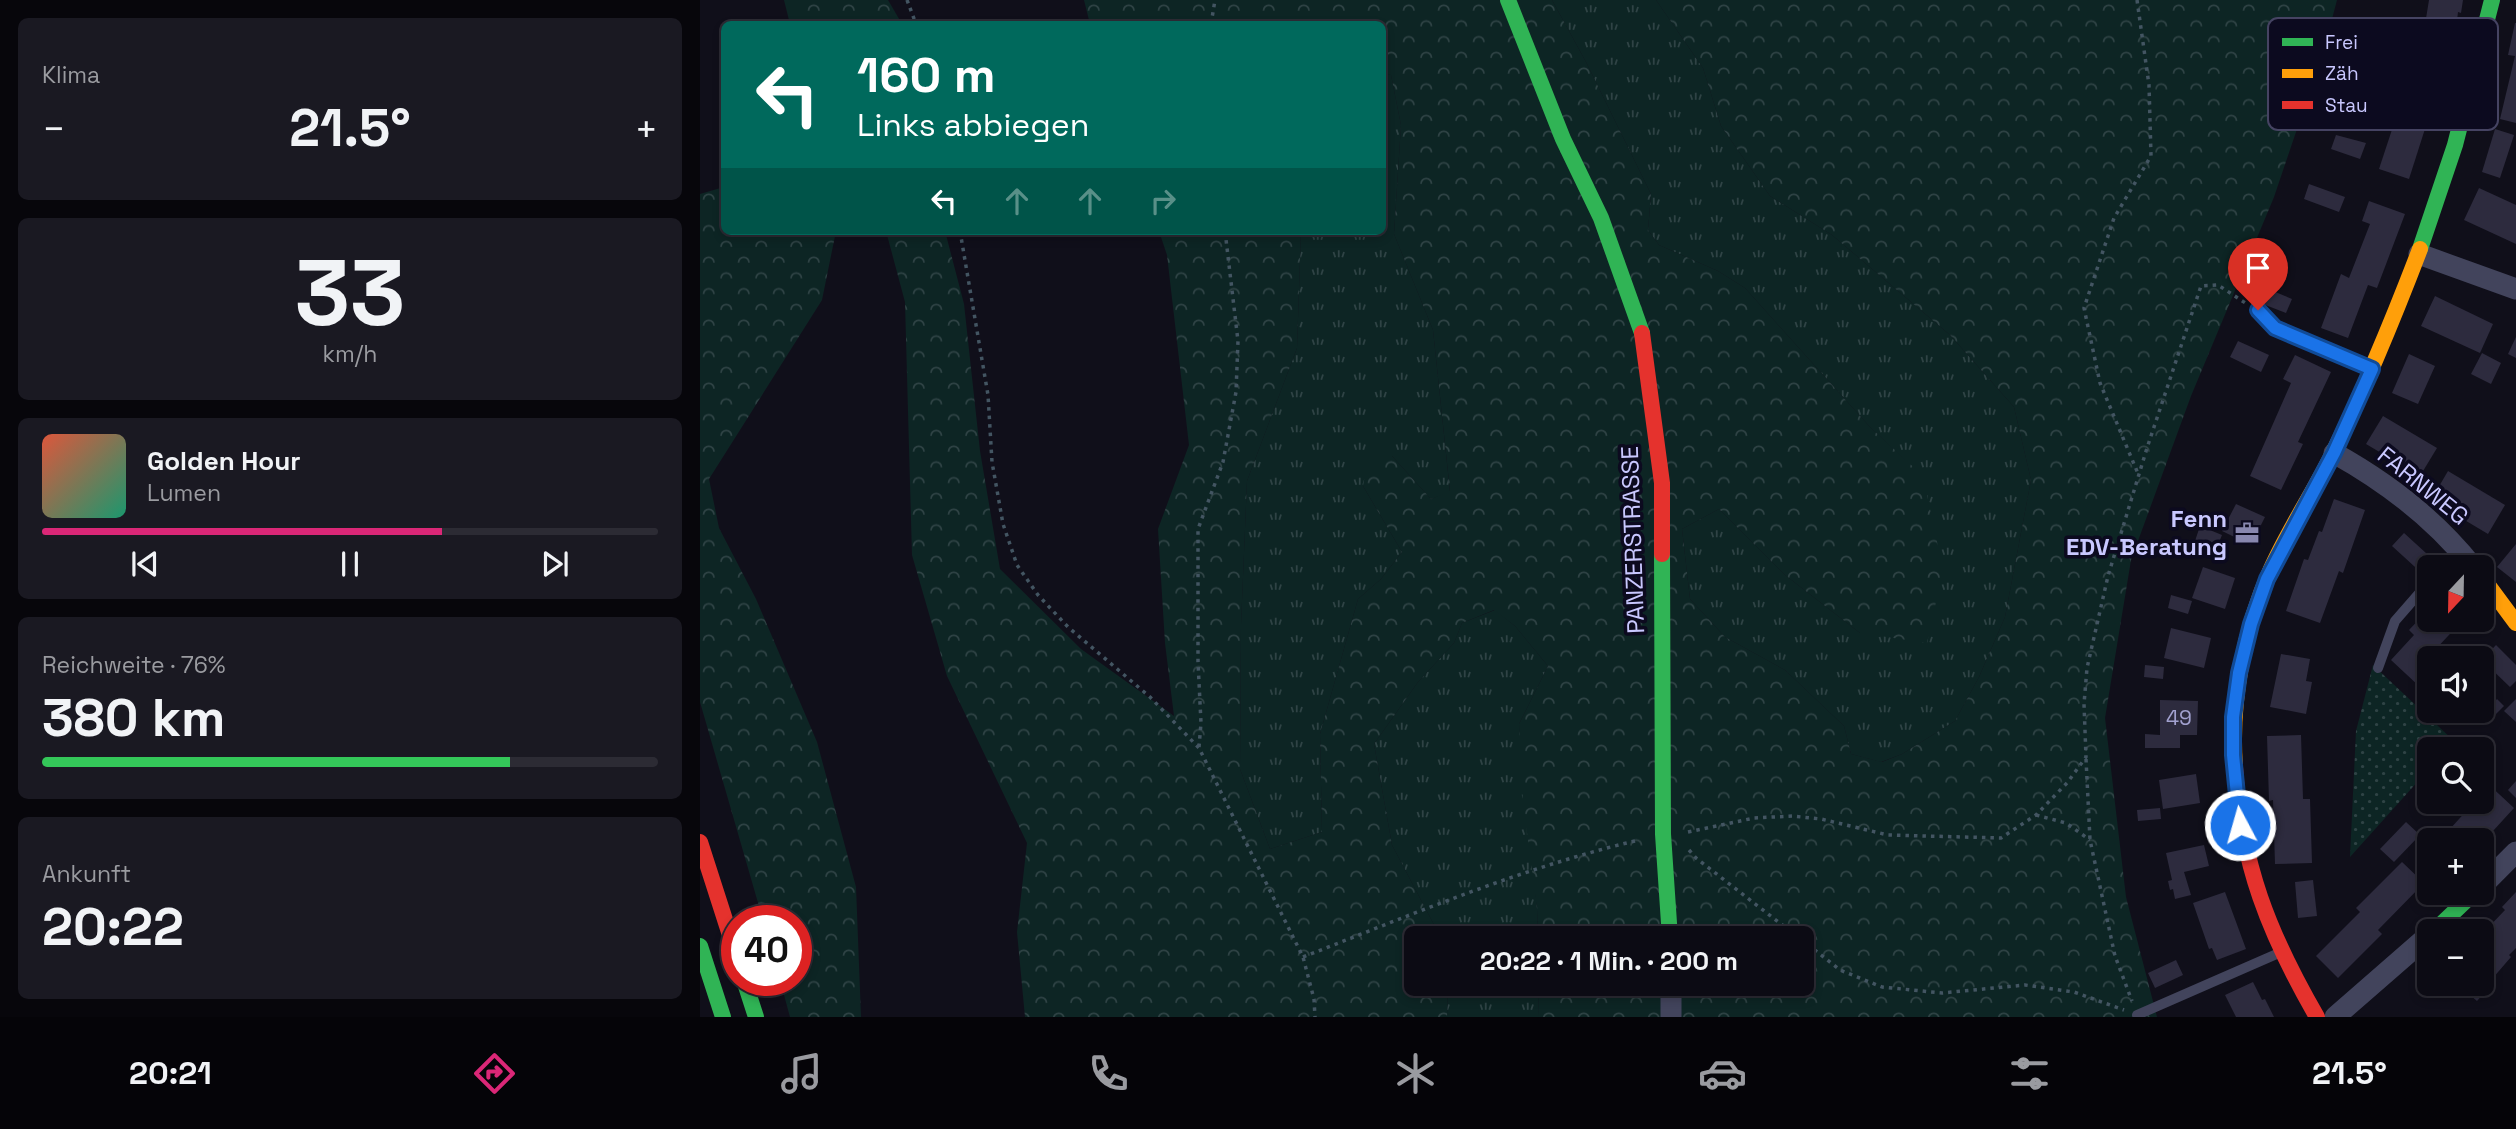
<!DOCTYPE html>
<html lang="de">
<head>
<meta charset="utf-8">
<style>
  body { margin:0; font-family:"Space Grotesk",sans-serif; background:#1a1922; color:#f1f3f6; height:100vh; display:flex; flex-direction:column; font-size:26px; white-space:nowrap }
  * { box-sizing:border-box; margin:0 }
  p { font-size:23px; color:#9a9ba0 }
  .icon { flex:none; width:38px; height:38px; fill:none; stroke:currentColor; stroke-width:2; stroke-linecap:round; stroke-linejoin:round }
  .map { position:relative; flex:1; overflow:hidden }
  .sheet { display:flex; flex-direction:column; gap:18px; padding:18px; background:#07060b; width:700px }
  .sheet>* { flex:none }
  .hud { position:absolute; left:21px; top:21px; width:665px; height:214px; border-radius:10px; box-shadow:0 4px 10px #0003,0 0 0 2px #2c2b34; background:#00695c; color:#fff; overflow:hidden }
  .needle { width:46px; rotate:202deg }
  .controls { position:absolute; left:1717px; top:555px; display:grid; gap:14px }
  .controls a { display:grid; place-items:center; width:77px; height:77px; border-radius:10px; background:#0c0b14; box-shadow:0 4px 10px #0003,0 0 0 2px #2c2b34; font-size:35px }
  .speed { position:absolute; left:21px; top:905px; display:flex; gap:14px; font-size:35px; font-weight:700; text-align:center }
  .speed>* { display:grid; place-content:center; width:91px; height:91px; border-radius:50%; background:#0c0b14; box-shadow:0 4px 10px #0003,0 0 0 2px #2c2b34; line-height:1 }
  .speed .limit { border:10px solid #d22; background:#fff; color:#111 }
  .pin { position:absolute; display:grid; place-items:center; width:60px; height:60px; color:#fff; margin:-72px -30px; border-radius:50% 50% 50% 0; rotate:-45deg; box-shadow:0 0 7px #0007 }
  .pin .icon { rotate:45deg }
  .me { position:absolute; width:77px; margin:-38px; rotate:354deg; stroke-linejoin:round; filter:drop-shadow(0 0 5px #0008) }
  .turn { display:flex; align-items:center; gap:24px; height:147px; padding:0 21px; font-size:32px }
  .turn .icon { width:91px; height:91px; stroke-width:2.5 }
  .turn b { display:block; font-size:49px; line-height:60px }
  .lanes { display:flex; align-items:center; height:66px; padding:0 21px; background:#0003; justify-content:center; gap:35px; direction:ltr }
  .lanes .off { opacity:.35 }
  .big { font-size:52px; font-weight:800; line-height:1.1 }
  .sheet .widget { flex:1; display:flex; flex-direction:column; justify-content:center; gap:10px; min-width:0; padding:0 24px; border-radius:10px; background:#1a1922 }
  .sheet .dial { align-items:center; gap:0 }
  .dial b { font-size:91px; line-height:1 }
  .song { display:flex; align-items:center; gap:21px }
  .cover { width:84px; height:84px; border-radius:10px; background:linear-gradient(135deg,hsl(10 70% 55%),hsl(160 70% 35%)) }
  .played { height:7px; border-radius:4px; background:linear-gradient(90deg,#db2777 65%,#2c2b34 65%) }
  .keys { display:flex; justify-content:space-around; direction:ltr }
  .heat { display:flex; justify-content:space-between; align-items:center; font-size:38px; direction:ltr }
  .charge { height:10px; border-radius:5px; background:linear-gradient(90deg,#34c759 76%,#2c2b34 0) }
  .trip { position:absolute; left:704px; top:926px; width:410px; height:70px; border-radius:10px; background:#0c0b14; box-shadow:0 4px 10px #0003,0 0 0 2px #2c2b34; font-weight:800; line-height:70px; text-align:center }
  .dock { display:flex; height:112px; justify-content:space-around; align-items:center; background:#050408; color:#9a9ba0 }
  .dock .icon { width:49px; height:49px }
  .dock .active { color:#db2777 }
  .dock b { font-size:32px; color:#f1f3f6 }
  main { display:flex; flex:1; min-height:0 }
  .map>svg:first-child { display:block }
  .grass { fill:url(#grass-tufts) }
  .forest { fill:url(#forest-crowns) }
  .park { fill:url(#park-dots) }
  .building { fill:#2d2b3e }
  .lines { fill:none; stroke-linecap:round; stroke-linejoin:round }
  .path { stroke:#435562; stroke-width:3.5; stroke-dasharray:3.5 5; stroke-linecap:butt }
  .lane { stroke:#42445c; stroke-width:10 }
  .street { stroke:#42445c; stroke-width:21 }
  .fast { stroke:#30b455; stroke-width:16 }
  .slow { stroke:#ff9f0a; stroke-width:16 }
  .jam { stroke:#e5322d; stroke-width:16 }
  .route-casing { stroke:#114b97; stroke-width:18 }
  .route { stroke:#1a73e8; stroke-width:12 }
  .labels { text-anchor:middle; stroke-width:7; stroke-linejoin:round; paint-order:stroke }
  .number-label { font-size:21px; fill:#a2a1cf }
  .street-label { font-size:24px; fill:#c9c8ff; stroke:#0c0a1f }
  .poi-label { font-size:24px; font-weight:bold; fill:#c9c8ff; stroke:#0c0a1f; text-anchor:end }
  .key { fill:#0c0a1f; stroke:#454362; stroke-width:2 }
  .key-label { font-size:19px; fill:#c9c8ff }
</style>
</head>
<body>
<main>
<section class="sheet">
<div class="widget"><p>Klima</p>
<div class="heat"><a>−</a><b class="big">21.5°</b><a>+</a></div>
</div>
<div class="widget dial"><b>33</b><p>km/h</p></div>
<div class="widget">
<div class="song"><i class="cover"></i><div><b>Golden Hour</b><p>Lumen</p></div></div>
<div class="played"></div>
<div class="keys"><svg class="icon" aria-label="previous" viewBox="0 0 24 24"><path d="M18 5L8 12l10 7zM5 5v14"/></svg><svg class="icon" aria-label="pause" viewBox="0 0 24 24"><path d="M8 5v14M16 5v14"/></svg><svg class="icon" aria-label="next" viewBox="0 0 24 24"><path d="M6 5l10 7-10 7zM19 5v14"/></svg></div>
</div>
<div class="widget"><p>Reichweite · 76%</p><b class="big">380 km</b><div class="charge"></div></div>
<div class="widget"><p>Ankunft</p><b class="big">20:22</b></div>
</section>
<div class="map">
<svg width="1816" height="1017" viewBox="0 0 1816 1017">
  <defs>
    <pattern id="grass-tufts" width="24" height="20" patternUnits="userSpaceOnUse" patternTransform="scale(1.75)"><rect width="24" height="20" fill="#0d2524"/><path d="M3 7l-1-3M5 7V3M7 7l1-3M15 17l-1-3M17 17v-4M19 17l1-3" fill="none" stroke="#2f4345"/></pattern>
    <pattern id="forest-crowns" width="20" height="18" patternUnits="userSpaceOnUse" patternTransform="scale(1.75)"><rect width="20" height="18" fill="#0d2524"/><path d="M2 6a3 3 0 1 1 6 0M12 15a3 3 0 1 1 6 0" fill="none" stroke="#2f4345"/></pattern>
    <pattern id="park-dots" width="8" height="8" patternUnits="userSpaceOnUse" patternTransform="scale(1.75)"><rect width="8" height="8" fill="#0d2524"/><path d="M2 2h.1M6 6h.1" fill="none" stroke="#2f4345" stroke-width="1.8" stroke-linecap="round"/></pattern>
  </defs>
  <rect width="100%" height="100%" fill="#100f1a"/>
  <!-- grass -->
  <g class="grass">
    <path d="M852 0H956L1003 68 1021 126 1070 196 1132 235 1250 335 1314 407 1331 480 1305 617 1279 677 1255 721 1202 754 1181 762 1151 754 1144 726 1085 670 1025 637 990 599 982 529 1019 509 1085 575 1160 633 1223 477 1170 427 1045 288 1018 271 959 245 948 230 951 194 886 62Z"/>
    <path d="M683 74 691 75 701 125 694 234 733 330 750 492 731 499 692 456 663 486 702 552 681 579 658 599 620 734 622 832 570 849 540 769 541 625 547 481 597 348 601 231H682Z"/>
    <path d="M795 610 815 626 848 666 819 724 837 909 838 938H741L692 845 674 744 718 682 754 643 762 623Z"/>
    <path d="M748 984H838L839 1017H747Z"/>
  </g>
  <!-- forest -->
  <g class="forest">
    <path d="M84 0H188L202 24H90Z"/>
    <path d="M384 0H852L886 62 951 194 948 230 959 245 1018 271 1045 288 1170 427 1223 476 1243 570 1227 643 1160 633 1085 575 1019 509 982 529 990 599 1025 637 1085 670 1144 726 1151 754 1182 762 1202 754 1255 721 1279 677 1305 617 1331 480 1314 407 1250 335 1132 235 1070 196 1021 126 1003 68 956 0H1637L1624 49 1574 197 1491 396 1431 560 1405 718 1426 897 1457 1017H839L838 984H1101V938H838L837 909 823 802 819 724 848 666 815 626 794 610 762 623 754 643 718 682 674 744 692 845 741 938H716V984H748L747 1017H325L317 932 327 843 247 676 212 555 205 302 186 231H245L264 304 280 451 300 569 381 649 474 716 465 643 458 529 489 445 467 255 459 231H601L597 348 547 481 541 625 540 769 570 849 622 832 620 734 658 599 681 579 702 552 663 486 668 458 692 456 731 499 750 491 733 330 694 234 701 125 691 75 683 74 682 24H390Z"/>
    <path d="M24 187V231H136L122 300 9 479 19 528 56 599 117 742 156 887 161 1017H90L80 980H96V920H63L0 702V194Z"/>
  </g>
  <!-- park -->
  <path class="park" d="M1673 665 1754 741 1747 749H1729V769L1650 857 1656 731Z"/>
  <!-- building -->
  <g class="building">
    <path d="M1729 0H1763L1761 13 1758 12 1754 47 1722 43Z"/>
    <path d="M1815 23H1816V123L1800 119 1815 56 1808 55Z"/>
    <path d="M1709 78 1738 88 1709 179 1679 169Z"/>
    <path d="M1795 129 1814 135 1800 178 1782 172Z"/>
    <path d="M1636 135 1666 143 1660 159 1631 149Z"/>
    <path d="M1609 184 1645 197 1639 212 1604 199Z"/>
    <path d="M1779 188 1816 205V244L1764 220Z"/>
    <path d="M1669 201 1705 214 1677 288 1668 285 1648 338 1621 328 1641 274 1649 278 1670 224 1662 221Z"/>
    <path d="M1561 286 1592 299 1586 313 1555 301Z"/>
    <path d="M1735 296 1793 324 1780 353 1721 326Z"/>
    <path d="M1816 337V358L1808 354Z"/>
    <path d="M1538 341 1569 355 1561 372 1530 357Z"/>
    <path d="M1782 353 1801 363 1791 384 1771 374Z"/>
    <path d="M1709 354 1735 366 1718 404 1692 393Z"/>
    <path d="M1595 355 1631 372 1598 442 1603 444 1581 490 1550 476 1591 383 1583 379Z"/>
    <path d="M1683 416 1737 448 1720 476 1666 444Z"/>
    <path d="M1748 471 1805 505 1788 534 1731 500Z"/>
    <path d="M1634 499 1665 510 1643 573 1639 571 1620 623 1586 611 1604 559 1608 560 1619 531 1622 532Z"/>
    <path d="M1536 504 1565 517 1551 545 1522 531Z"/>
    <path d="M1500 526 1522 535 1516 550 1495 541Z"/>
    <path d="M1704 533 1738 564 1735 567H1729V574L1726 577 1692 546Z"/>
    <path d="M1816 544V582L1797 567Z"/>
    <path d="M1503 567 1535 578 1525 609 1492 598Z"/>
    <path d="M1471 595 1492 601 1488 614 1468 608Z"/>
    <path d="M1729 609V620H1763L1733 652 1739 658H1729V678L1720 687 1691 660 1714 635 1709 630Z"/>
    <path d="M1471 628 1511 638 1504 668 1464 658Z"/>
    <path d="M1796 645 1816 665V681L1810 687 1782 660Z"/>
    <path d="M1581 654 1610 659 1606 681 1612 682 1606 714 1570 707Z"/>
    <path d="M1445 665 1464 667 1463 679 1444 677Z"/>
    <path d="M1797 699 1804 706 1791 719 1784 713Z"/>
    <path d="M1816 699V722L1804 711Z"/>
    <path d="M1460 700 1498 701 1497 735H1480V748H1445V734L1460 735Z"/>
    <path d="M1601 735 1603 799H1610L1612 863 1575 864 1573 800 1569 801 1567 736Z"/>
    <path d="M1496 774 1500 803 1463 809 1459 780Z"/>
    <path d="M1785 781 1814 808 1782 843V840H1740L1769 808 1764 804 1766 802H1782V785Z"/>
    <path d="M1816 781V798L1808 790Z"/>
    <path d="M1460 808 1461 819 1438 821 1437 810Z"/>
    <path d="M1706 822 1720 835 1694 862 1680 849Z"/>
    <path d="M1504 845 1509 866 1484 872 1491 895 1475 899 1473 889 1470 890 1468 881 1472 880 1466 853Z"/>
    <path d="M1702 862 1724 883 1678 930 1682 934 1638 978 1616 956 1660 912 1656 908Z"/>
    <path d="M1613 880 1617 916 1598 918 1595 882Z"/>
    <path d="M1525 892 1546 949 1517 960 1512 948 1509 949 1493 903Z"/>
    <path d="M1816 892V948L1809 955 1811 957 1792 979 1794 982 1777 1001 1757 984H1782V940L1786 934 1784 932 1805 910 1802 907Z"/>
    <path d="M1476 960 1483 975 1455 988 1448 973Z"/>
    <path d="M1729 974V984H1749L1735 998 1720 983Z"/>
    <path d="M1553 982 1562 1000 1565 999 1574 1017H1536L1525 995Z"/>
  </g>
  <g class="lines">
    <!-- path -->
    <g class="path">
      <path d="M207 0 216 24"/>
      <path d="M1437 0 1449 85 1451 156 1414 218 1384 308 1400 383 1439 476"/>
      <path d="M511 24 515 0"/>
      <path d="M260 231 288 395 292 462 303 524 317 565 338 595 368 627 450 697 499 748 603 957 614 999 615 1017"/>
      <path d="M499 747 501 723 498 662V529L523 462 536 392 538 341 525 231"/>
      <path d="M1386 759 1390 840 1415 956 1432 1001"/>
      <path d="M1336 815 1366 823 1390 840"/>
      <path d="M988 832 1054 818 1092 816 1121 819 1188 835 1301 838 1336 815 1367 783 1386 757 1384 704 1387 668 1408 576 1447 448 1501 286 1518 285 1547 304"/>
      <path d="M989 850 996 858 1099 938"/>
      <path d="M1101 939 1140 970 1182 987 1242 993 1325 985 1374 992 1424 1010"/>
      <path d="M603 957C713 914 824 867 939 840"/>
    </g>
    <!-- lane -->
    <g class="lane">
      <path d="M1558 311 1575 328 1669 368"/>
      <path d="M1742 567 1758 549"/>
      <path d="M1678 668 1695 621 1729 582"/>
      <path d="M1437 1015 1579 953"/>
    </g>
    <!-- street -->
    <g class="street">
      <path d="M1719 254 1816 289"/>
      <path d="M1634 453C1688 483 1735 519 1773 567"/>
      <path d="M1782 886 1816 852"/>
      <path d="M971 984V1017"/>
      <path d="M1635 1017 1729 935"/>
    </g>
    <!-- fast -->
    <g class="fast">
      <path d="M808 0 863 139 901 218 942 333"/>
      <path d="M1720 249 1755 145 1792 0"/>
      <path d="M962 554 963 834 970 938"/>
      <path d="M1734 931 1775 892"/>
      <path d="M0 946 23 1017"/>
      <path d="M44 980 56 1017"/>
    </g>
    <!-- slow -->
    <g class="slow">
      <path d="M1782 577 1816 623"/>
      <path d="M1535 767C1530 701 1544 629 1571 569 1589 528 1615 491 1634 451 1666 385 1694 317 1720 249"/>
    </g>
    <!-- jam -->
    <g class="jam">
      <path d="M942 333 962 483V554"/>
      <path d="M1535 767C1541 864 1569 934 1617 1017"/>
      <path d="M0 842 37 957"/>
    </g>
  </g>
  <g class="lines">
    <!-- route casing -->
    <g class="route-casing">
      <path id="route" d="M1540 825 1533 755V717L1539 673 1551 624 1567 579 1634 453 1672 369 1575 328 1558 310"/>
    </g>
    <!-- route -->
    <use href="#route" class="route"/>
  </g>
  <!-- icons -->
  <defs>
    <g id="office-bare" transform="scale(1.89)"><path d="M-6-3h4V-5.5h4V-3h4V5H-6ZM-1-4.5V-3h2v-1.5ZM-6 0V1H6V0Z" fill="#8887af" stroke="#0c0a1f" stroke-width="2.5" paint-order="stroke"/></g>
  </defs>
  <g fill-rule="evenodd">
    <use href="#office-bare" x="1547" y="533"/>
  </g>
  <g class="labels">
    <!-- number labels -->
    <g class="number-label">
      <text x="1479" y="725">49</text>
    </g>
    <!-- street labels -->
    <g class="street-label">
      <text transform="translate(1723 486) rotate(39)" y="8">FARNWEG</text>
      <text transform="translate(933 540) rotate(-92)" y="8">PANZERSTRASSE</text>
    </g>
    <!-- poi labels -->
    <g class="poi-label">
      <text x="1527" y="527">Fenn<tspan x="1527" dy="28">EDV-Beratung</tspan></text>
    </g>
  </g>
  <!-- legend -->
  <rect x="1568" y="18" width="230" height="112" rx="10" class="key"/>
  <rect x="1582" y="38" width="31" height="8" fill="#30b455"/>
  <rect x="1582" y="69" width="31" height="9" fill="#ff9f0a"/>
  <rect x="1582" y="101" width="31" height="8" fill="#e5322d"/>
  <g class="key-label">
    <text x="1625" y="49">Frei</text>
    <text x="1625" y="80">Zäh</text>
    <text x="1625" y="112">Stau</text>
  </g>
</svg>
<div class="controls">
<a><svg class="needle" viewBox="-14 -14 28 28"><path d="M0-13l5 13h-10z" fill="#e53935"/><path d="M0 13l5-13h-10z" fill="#9a9ba0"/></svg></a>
<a><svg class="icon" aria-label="sound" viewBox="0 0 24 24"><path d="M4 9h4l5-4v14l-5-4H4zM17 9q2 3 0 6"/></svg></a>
<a><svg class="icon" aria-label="search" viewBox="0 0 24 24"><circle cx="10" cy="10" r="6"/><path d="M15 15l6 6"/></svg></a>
<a>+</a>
<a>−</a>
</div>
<div class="speed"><div class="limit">40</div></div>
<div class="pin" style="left:1558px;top:310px;background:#d93025"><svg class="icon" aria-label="arrive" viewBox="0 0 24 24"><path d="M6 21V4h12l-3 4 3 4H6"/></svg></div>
<svg class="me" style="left:1540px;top:825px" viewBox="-20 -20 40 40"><circle r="17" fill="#1a73e8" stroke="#fff" stroke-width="3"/><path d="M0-11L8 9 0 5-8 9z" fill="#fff"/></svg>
<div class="trip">20:22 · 1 Min. · 200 m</div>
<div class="hud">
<div class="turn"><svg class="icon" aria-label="left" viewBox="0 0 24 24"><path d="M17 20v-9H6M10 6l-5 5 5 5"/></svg><div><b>160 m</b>Links abbiegen</div></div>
<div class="lanes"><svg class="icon" aria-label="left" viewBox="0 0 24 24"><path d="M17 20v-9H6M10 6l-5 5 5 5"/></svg><svg class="icon off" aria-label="ahead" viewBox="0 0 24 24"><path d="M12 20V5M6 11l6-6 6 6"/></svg><svg class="icon off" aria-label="ahead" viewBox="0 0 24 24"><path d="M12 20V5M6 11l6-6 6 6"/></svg><svg class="icon off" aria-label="right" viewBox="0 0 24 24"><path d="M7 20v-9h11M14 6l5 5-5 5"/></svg></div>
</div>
</div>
</main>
<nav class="dock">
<b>20:21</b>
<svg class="icon active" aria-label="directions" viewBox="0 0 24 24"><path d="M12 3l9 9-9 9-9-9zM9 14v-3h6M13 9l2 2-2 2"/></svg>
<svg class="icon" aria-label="music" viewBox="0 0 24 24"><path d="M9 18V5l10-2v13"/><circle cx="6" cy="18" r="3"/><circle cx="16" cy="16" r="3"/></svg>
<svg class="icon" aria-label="phone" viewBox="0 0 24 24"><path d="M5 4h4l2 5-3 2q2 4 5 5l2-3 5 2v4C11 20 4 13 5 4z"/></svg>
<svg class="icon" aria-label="climate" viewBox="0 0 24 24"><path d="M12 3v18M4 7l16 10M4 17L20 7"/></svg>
<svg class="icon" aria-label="car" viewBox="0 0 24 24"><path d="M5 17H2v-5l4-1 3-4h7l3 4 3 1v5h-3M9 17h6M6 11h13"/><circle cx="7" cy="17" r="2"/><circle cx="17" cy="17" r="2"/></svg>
<svg class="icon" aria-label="filters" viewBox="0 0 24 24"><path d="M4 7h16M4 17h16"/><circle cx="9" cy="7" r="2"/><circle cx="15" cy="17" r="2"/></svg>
<b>21.5°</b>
</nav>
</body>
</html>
